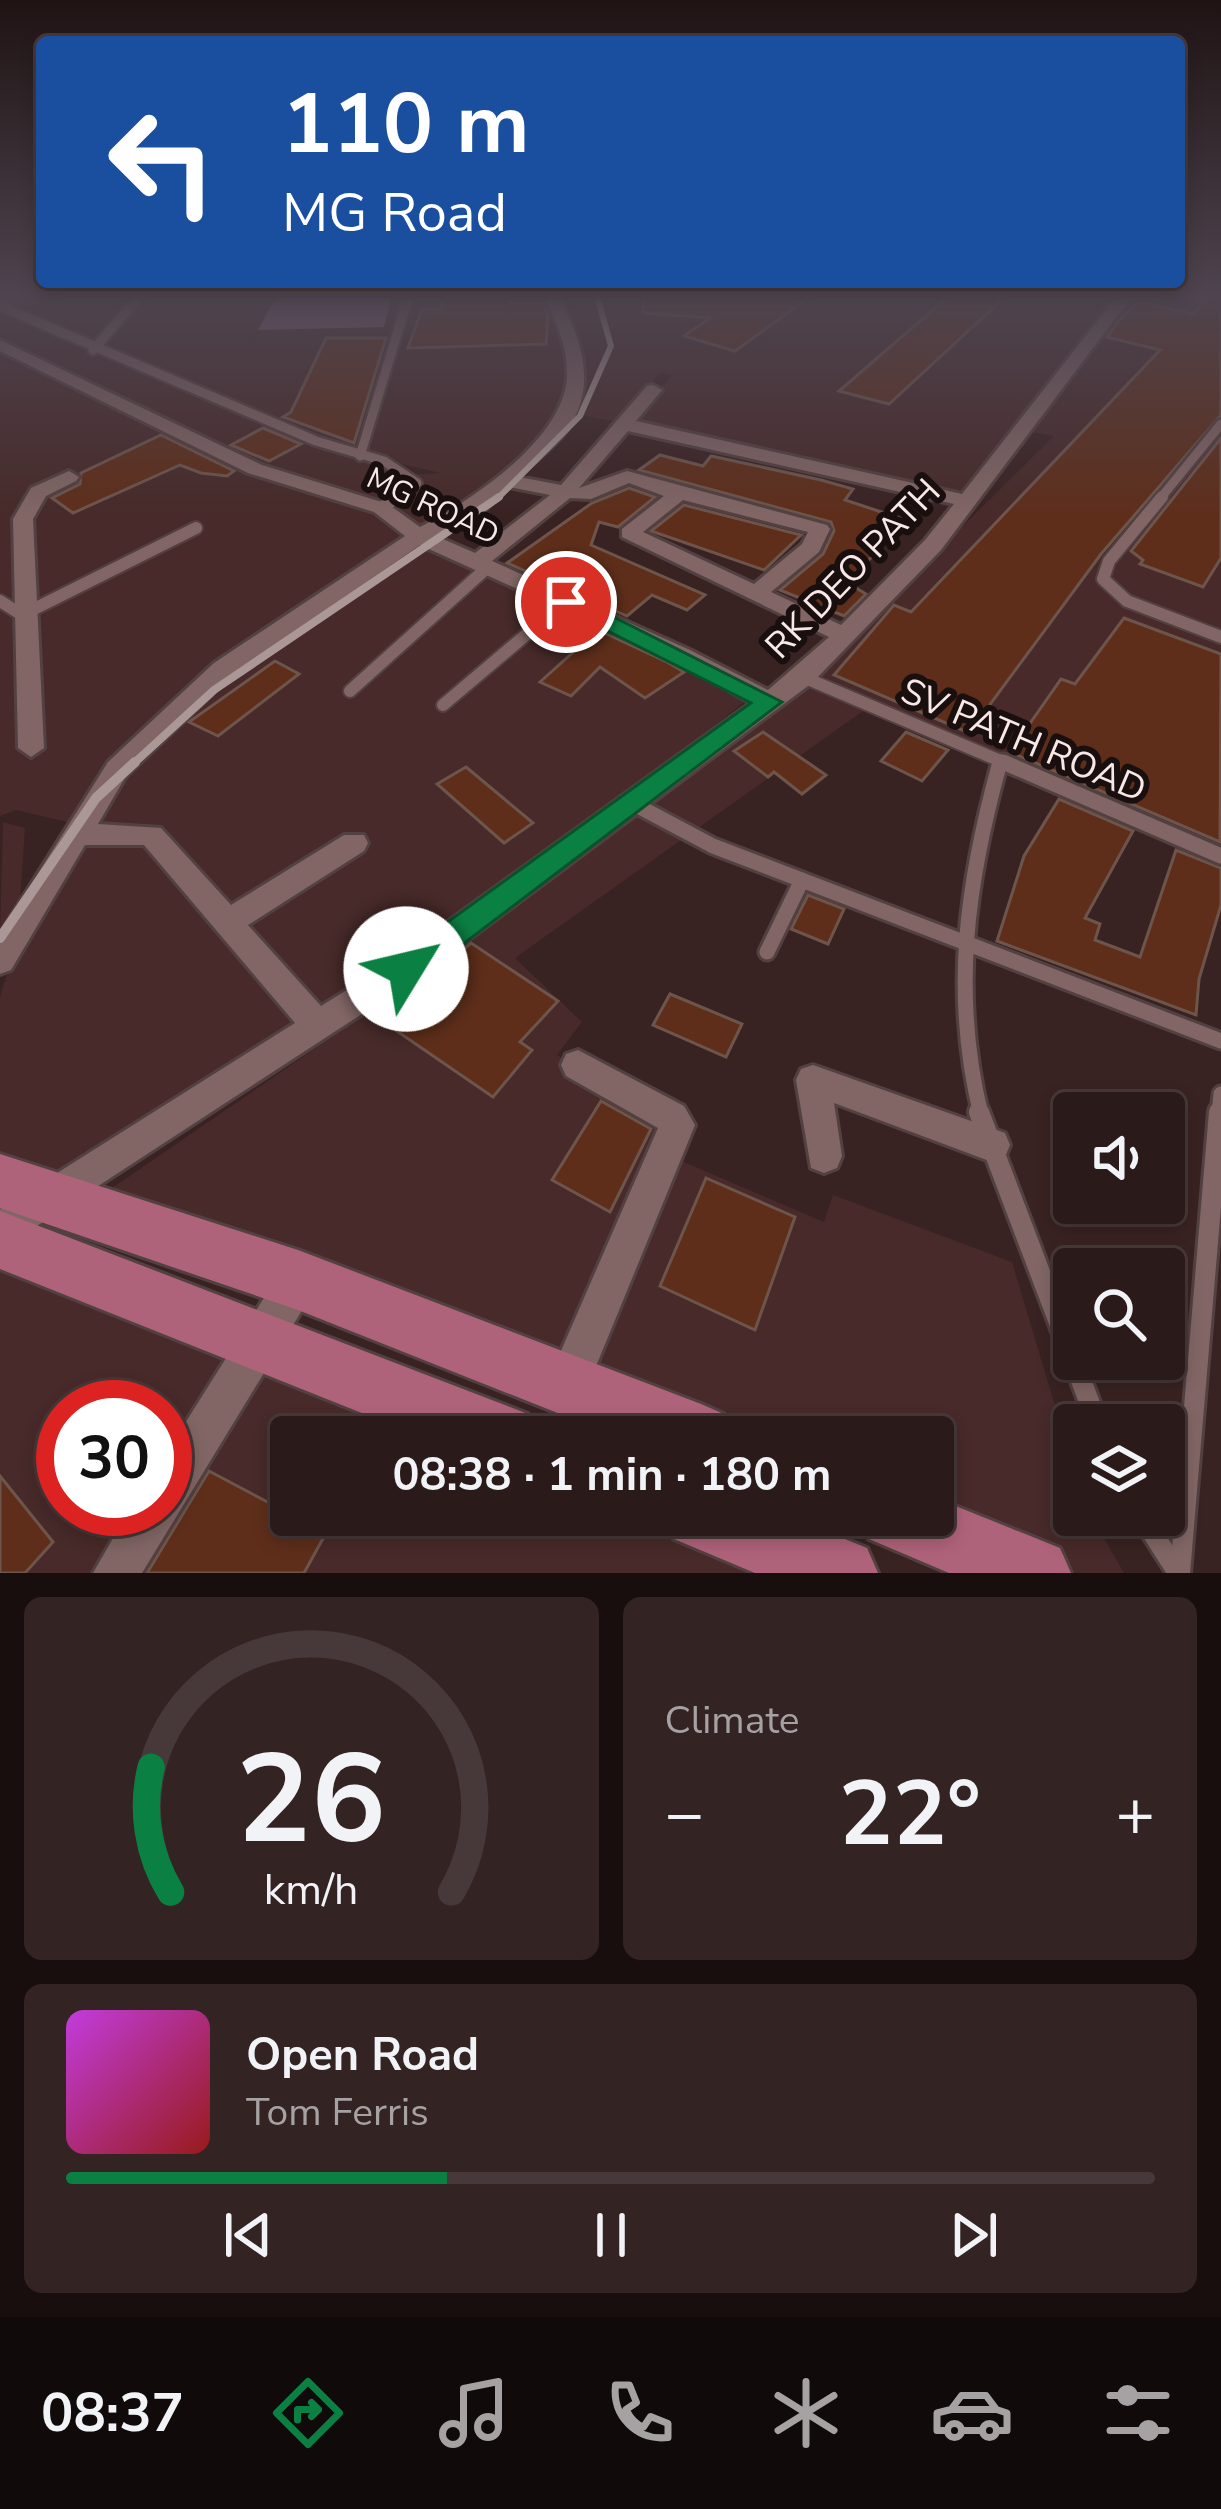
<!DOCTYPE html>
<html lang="en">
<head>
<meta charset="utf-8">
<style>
  body { margin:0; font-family:"Nunito Sans",sans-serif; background:#332323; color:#f1f3f6; height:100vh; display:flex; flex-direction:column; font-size:45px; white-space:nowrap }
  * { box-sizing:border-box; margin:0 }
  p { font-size:39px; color:#a6a1a2 }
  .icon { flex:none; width:66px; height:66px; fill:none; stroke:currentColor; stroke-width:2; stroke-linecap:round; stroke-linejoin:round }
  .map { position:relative; height:1573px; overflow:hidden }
  .side { display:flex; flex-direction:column; gap:24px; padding:24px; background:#180e0e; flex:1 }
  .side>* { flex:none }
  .hud { position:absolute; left:36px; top:36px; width:1149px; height:252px; border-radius:12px; box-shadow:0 6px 18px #0003,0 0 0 3px #473839; background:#1a4fa0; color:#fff; overflow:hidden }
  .fabs { position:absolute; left:1053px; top:1092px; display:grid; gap:24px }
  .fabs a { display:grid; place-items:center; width:132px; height:132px; border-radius:12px; background:#2b1a1a; box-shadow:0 6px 18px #0003,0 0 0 3px #473839; font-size:60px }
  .speed { position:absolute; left:36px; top:1380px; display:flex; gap:24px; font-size:60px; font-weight:700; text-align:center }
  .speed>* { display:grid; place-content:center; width:156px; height:156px; border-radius:50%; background:#2b1a1a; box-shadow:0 6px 18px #0003,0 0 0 3px #473839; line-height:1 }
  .speed .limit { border:18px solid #d22; background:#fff; color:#111 }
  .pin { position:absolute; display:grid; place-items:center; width:102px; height:102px; color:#fff; margin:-51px; border:6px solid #fff; border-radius:50%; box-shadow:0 3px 12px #0007 }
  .me { position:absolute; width:132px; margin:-66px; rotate:54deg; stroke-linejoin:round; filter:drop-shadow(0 0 9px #0008) }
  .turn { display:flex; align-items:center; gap:42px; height:252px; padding:0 48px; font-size:54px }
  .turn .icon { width:156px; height:156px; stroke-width:2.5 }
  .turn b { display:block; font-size:84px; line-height:102px }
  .big { font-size:90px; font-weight:700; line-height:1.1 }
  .side .tile { flex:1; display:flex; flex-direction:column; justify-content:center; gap:18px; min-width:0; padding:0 42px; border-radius:18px; background:#332323 }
  .side .dial { align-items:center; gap:0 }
  .dial svg { height:312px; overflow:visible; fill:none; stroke:#473839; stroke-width:7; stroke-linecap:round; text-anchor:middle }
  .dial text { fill:#f1f3f6; stroke:none }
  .song { display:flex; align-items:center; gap:36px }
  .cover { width:144px; height:144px; border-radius:18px; background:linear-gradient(135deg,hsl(290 70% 55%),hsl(0 70% 35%)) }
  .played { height:12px; border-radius:6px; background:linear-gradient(90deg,#0b8043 35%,#473839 35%) }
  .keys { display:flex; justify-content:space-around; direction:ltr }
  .heat { display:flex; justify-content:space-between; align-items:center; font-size:66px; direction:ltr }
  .side .tiles { flex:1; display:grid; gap:24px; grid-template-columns:1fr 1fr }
  .tile:last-child { grid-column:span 2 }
  .trip { position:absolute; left:270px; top:1416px; width:684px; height:120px; border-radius:12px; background:#2b1a1a; box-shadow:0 6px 18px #0003,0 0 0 3px #473839; font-weight:700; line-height:120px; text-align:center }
  .tabs { display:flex; height:192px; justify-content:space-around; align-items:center; background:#110a0a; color:#a6a1a2 }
  .tabs .icon { width:84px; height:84px }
  .tabs .on { color:#0b8043 }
  .tabs b { font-size:54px; color:#f1f3f6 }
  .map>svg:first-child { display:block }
  .built { fill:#472a29; fill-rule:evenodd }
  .water { fill:#97688a }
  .building { fill:#5e2e1a; stroke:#6d554c; stroke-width:3 }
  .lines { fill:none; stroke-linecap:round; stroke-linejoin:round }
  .lane-far3-casing { stroke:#534040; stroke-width:14 }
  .lane-far2-casing { stroke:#534040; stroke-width:16 }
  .lane-far1-casing { stroke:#534040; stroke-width:21 }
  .lane-casing { stroke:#534040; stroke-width:26 }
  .street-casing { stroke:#534040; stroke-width:6 }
  .primary-casing { stroke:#534040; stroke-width:6 }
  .lane-far3 { stroke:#816665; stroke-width:9 }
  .lane-far2 { stroke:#816665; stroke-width:12 }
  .lane-far1 { stroke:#816665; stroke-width:15 }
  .lane { stroke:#816665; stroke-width:20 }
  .street { fill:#816665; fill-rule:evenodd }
  .primary { fill:#af637b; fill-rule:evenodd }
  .rail-far2 { stroke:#aa9796; stroke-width:6 }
  .rail-far1 { stroke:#aa9796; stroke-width:8 }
  .rail { stroke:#aa9796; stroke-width:10 }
  .route { fill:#0b8043; stroke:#07532c; stroke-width:3 }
  .labels { text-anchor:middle; stroke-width:12; stroke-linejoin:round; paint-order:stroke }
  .far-street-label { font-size:30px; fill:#f8e8e7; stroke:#190f0e }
  .street-label { font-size:36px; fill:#f8e8e7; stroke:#190f0e }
</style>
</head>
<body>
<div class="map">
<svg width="1221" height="1573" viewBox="0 0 1221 1573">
  <rect width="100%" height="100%" fill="#392222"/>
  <!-- built -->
  <g class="built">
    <path d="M0 296H1221V850L814 673 1054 436 1011 429 963 494 632 423 672 375 660 373 617 422 560 411 557 422 475 502 263 634 106 763 67 822 16 810 0 816V311L309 443 405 475 440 473 363 455 121 358 0 303Z"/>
    <path d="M428 547 617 631 746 701 624 795 49 1199 0 1180V997L10 964 118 781 219 692Z"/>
    <path d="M810 685 866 709 515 958 582 1022 557 1055 671 1123 677 1159 824 1222 833 1195 1012 1262 1074 1469V1515H1091L1124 1573H1038L933 1515V1437H685L83 1208 393 995Z"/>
    <path d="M3 822 25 828 20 901 0 933Z"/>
    <path d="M37 1248 542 1437H291V1515H735L879 1573H0V1269ZM63 1407H165V1509H63Z"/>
  </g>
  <!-- water -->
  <path class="water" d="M275 298H392L384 327 258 330Z"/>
  <!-- building -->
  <g class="building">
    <path d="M443 296H510L508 303H542L548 315 546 344 408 348 422 309H441Z"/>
    <path d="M644 296H811L735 351 684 336 710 318 643 313Z"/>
    <path d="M949 296H1006L889 404 839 391Z"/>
    <path d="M1209 296H1221V415L1101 554 969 733 834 675 894 605 911 612 1160 350 1107 337 1122 317 1139 302 1193 314Z"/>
    <path d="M326 338H386L354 443 283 417 291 412Z"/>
    <path d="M263 428 301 444 269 461 231 445Z"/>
    <path d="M161 435 234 471 227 476 201 473 180 465 73 513 52 498 80 484 81 473Z"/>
    <path d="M1221 438V558L1203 587 1140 564 1143 560 1131 551Z"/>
    <path d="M660 455 703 466 711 456 821 480 853 489 845 500 909 521 846 582 866 594 844 616 780 590 823 554 834 531 831 522 639 470Z"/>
    <path d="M629 488 655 497 618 527 599 522 591 545 705 595 687 610 652 595 627 616 507 563 592 503Z"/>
    <path d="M684 505 801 535 764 570 651 531Z"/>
    <path d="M1124 618 1221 654 1220 842 1010 752 1061 679 1075 684Z"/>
    <path d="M598 630 669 663 684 672 645 698 600 667 571 696 540 682Z"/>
    <path d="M275 661 299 674 218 736 189 722Z"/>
    <path d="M763 732 826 775 802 794 774 772 768 777 734 751Z"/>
    <path d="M906 732 948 750 922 781 881 761Z"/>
    <path d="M466 767 533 823 504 843 437 784Z"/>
    <path d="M1059 799 1133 831 1085 918 1100 924 1095 940 1140 957 1176 850 1221 868V905L1199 979 1196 1015 997 941 1024 856Z"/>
    <path d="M808 895 844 909 828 944 791 929Z"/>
    <path d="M471 943 558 1001 520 1042 532 1050 493 1097 372 1014 429 979Z"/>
    <path d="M670 994 742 1024 726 1057 653 1025Z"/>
    <path d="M601 1101 651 1129 610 1212 552 1180Z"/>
    <path d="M706 1178 795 1217 755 1330 660 1286Z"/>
    <path d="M209 1471 326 1533 304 1573H147Z"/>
    <path d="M0 1476 53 1542 25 1573H0Z"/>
  </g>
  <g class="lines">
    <!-- lane-far3 casing -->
    <g class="lane-far3-casing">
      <g id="lane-far3">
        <path d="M0 306 316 441 384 461 417 483 393 500"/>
        <path d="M93 350 140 296"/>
        <path d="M360 456 407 301 402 296"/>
        <path d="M1159 500 1221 424"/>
      </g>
    </g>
    <!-- lane-far2 casing -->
    <g class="lane-far2-casing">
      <g id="lane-far2">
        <path d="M1162 497 1109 561 1103 579 1127 601 1221 637"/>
        <path d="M381 508 398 497"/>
        <path d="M0 601 22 615 196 528"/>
        <path d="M803 677 1010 765"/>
        <path d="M350 691 489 566"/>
        <path d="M443 705 566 601"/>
      </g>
    </g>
    <!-- lane-far1 casing -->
    <g class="lane-far1-casing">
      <g id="lane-far1">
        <path d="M1003 762 1221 856"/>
        <path d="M632 803 713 846 1221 1041"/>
        <path d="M767 952 802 880"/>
        <path d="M981 1115C951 992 967 882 1000 762"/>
        <path d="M1219 1115 1221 1094"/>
      </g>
    </g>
    <!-- lane casing -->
    <g class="lane-casing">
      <g id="lane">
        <path d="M979 1112 1098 1425"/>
        <path d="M1141 1515 1178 1573"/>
        <path d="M1180 1573 1219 1112"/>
      </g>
    </g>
    <!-- street casing -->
    <g class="street-casing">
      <g id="street">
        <path d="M544 296H558C579 334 597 380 572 422 561 442 535 460 519 477L561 485 647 386 653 385 662 390 636 421 962 494 1116 297 1129 300 941 550 812 683 417 978 0 1250V1209L295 1023 144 845H85L11 970 0 974V934L108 762 214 663 405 536 374 512 248 473 0 351V340L262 465 388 504 420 527C471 501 564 439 567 377 568 346 556 322 544 296ZM628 431 954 504 925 540 841 625 771 592 819 552 830 529 827 525 627 471 579 488ZM629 483 664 496 622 529V537L829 637 768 690 690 650 492 561 570 498 591 499ZM509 487 550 495 475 553 436 536 487 508ZM683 500 808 532 802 544 754 584 643 532ZM420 545 674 660 751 703 395 960 321 1006 248 925 364 851 368 843 364 835H344L231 905 161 828 98 824 126 776 232 675Z"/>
        <path d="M69 471 79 477 76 481 46 496 33 519 44 748 31 757 18 748 13 519 31 488Z"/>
        <path d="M578 1050 684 1106 695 1125 583 1398 568 1404 553 1398 547 1383 658 1128 566 1076 561 1065 566 1054Z"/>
        <path d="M813 1065 1005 1133 1010 1145 1005 1157 992 1162 834 1103 842 1156 837 1168 824 1173 811 1168 796 1080 801 1069Z"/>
        <path d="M298 1261 312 1266 317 1280 312 1294 142 1573H93L130 1509H165V1455L284 1266Z"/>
      </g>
    </g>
    <!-- primary casing -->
    <g class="primary-casing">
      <g id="primary">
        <path d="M0 1154 298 1250 701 1404 724 1414 734 1437H618L298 1310 0 1208Z"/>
        <path d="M0 1211 528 1414 538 1437H422L0 1269Z"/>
        <path d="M933 1497 1060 1548 1071 1573H949L869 1539 859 1515H933Z"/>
        <path d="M664 1515H785L867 1548 878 1573H755L674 1539Z"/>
      </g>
    </g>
    <!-- lane-far3 -->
    <use href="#lane-far3" class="lane-far3"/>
    <!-- lane-far2 -->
    <use href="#lane-far2" class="lane-far2"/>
    <!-- lane-far1 -->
    <use href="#lane-far1" class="lane-far1"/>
    <!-- lane -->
    <use href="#lane" class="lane"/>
    <!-- street -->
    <use href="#street" class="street"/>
    <!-- primary -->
    <use href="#primary" class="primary"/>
    <!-- rail-far2 -->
    <path class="rail-far2" d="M496 500 580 416 611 346 597 296"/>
    <!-- rail-far1 -->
    <path class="rail-far1" d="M132 765 214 690 499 497"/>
    <!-- rail -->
    <path class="rail" d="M0 938 96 798 135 762"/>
  </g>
  <!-- sky -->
  <linearGradient id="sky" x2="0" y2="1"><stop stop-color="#1f1313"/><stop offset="0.57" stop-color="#4e444f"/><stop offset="1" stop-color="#4e444f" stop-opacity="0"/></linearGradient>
  <rect width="1221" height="516" fill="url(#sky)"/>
  <!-- route -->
  <path class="route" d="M558 597H574L782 702 417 979H395L390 969 395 960 751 703 558 606Z"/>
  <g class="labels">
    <!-- far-street labels -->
    <g class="far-street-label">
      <text transform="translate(433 506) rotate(25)" y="10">MG ROAD</text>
    </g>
    <!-- street labels -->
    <g class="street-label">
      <text transform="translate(852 568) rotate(-46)" y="13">RK DEO PATH</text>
      <text transform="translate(1024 739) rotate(23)" y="13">SV PATH ROAD</text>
    </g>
  </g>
</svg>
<div class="fabs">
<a><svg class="icon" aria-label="sound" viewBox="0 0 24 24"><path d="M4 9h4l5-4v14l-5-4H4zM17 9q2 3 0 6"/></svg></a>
<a><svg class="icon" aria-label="search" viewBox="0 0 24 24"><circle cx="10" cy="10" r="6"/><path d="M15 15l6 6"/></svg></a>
<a><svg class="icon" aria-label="layers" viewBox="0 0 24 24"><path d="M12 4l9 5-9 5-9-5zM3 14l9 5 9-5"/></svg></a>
</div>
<div class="speed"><div class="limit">30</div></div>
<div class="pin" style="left:566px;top:602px;background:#d93025"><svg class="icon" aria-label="arrive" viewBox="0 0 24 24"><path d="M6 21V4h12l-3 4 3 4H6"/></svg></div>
<svg class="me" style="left:406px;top:969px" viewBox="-20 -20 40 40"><circle r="19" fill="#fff"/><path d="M0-13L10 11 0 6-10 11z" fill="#0b8043"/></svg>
<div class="trip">08:38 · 1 min · 180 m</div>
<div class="hud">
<div class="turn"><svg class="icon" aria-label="left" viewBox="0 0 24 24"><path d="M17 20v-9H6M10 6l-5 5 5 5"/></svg><div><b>110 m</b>MG Road</div></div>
</div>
</div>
<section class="side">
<div class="tiles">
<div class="tile dial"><svg viewBox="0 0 100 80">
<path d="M14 69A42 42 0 1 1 86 69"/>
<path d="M14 69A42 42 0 0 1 9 37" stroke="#0b8043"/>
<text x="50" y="56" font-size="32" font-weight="700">26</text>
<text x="50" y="72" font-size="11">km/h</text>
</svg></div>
<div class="tile"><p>Climate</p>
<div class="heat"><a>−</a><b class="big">22°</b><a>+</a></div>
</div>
<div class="tile">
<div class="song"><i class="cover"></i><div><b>Open Road</b><p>Tom Ferris</p></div></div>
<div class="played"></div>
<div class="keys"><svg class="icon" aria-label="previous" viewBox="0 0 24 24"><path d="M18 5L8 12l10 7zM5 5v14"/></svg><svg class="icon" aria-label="pause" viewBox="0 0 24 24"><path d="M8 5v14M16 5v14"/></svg><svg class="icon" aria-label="next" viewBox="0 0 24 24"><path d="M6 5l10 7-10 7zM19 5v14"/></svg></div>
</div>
</div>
</section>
<nav class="tabs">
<b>08:37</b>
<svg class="icon on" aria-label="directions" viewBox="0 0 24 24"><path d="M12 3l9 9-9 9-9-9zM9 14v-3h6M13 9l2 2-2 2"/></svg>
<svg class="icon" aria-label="music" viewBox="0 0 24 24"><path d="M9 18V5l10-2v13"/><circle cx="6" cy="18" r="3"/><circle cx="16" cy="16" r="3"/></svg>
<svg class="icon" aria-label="phone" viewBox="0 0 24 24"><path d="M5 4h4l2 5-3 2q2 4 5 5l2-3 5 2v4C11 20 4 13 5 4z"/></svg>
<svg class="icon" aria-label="climate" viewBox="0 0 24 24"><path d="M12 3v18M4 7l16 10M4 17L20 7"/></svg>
<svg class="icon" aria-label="car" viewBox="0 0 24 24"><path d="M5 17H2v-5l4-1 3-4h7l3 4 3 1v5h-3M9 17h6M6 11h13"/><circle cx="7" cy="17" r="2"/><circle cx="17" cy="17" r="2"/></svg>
<svg class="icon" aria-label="filters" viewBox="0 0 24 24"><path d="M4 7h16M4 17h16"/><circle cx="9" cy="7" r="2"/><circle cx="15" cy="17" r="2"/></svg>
</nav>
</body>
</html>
